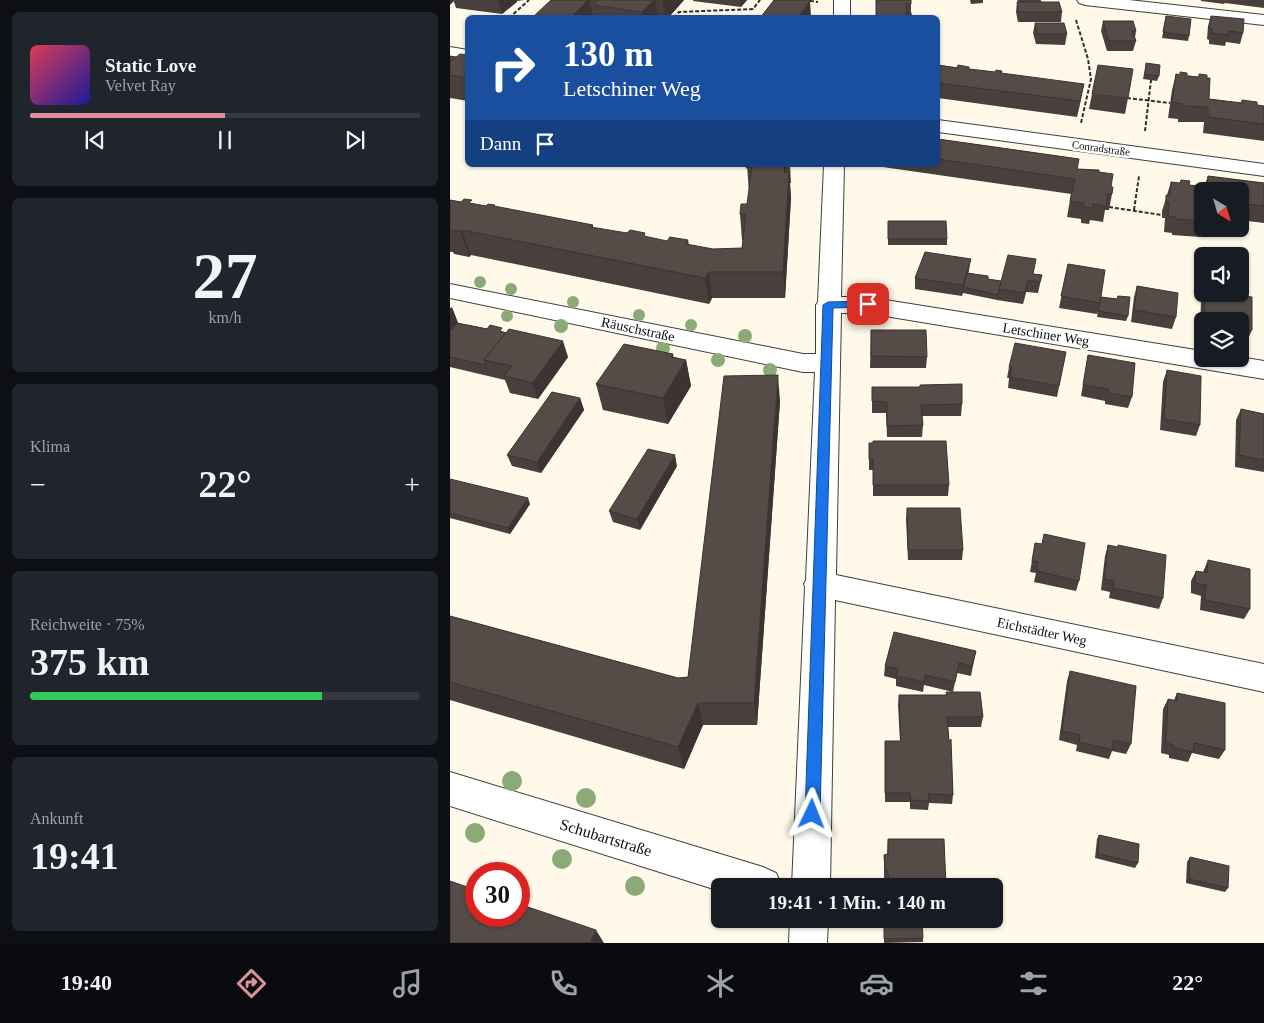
<!DOCTYPE html>
<html lang="de">
<head>
<meta charset="utf-8">
<style>
  body { margin:0; font-family:Georgia,serif; background:#20242c; color:#f1f3f6; height:100vh; display:flex; flex-direction:column; font-size:19px; white-space:nowrap }
  * { box-sizing:border-box; margin:0 }
  p { font-size:16px; color:#9ea1a6 }
  .icon { flex:none; width:28px; height:28px; fill:none; stroke:currentColor; stroke-width:2; stroke-linecap:round; stroke-linejoin:round }
  .map { position:relative; flex:1; overflow:hidden }
  .panel { display:flex; flex-direction:column; gap:12px; padding:12px; background:#0d0f14; width:450px }
  .panel>* { flex:none }
  .top-card { position:absolute; left:15px; top:15px; width:475px; height:152px; border-radius:8px; box-shadow:0 1px 4px #0004; background:#1a4fa0; color:#fff; overflow:hidden }
  .needle { width:32px; rotate:143deg }
  .tools { position:absolute; left:744px; top:182px; display:grid; gap:10px }
  .tools a { display:grid; place-items:center; width:55px; height:55px; border-radius:8px; background:#171b24; box-shadow:0 1px 4px #0004; font-size:25px }
  .speed { position:absolute; left:15px; top:862px; display:flex; gap:10px; font-size:25px; font-weight:700; text-align:center }
  .speed>* { display:grid; place-content:center; width:65px; height:65px; border-radius:50%; background:#171b24; box-shadow:0 1px 4px #0004; line-height:1 }
  .speed .limit { border:8px solid #d22; background:#fff; color:#111 }
  .pin { position:absolute; display:grid; place-items:center; width:42px; height:42px; color:#fff; margin:-21px; border-radius:10px; box-shadow:0 2px 8px #0006 }
  .me { position:absolute; width:55px; margin:-28px; rotate:2deg; stroke-linejoin:round; filter:drop-shadow(0 0 4px #0008) }
  .turn { display:flex; align-items:center; gap:18px; height:105px; padding:0 15px; font-size:22px }
  .turn .icon { width:65px; height:65px; stroke-width:2.5 }
  .turn b { display:block; font-size:35px; line-height:42px }
  .then { display:flex; align-items:center; height:48px; padding:0 15px; background:#0003; gap:10px; font-size:19px }
  .big { font-size:38px; font-weight:800; line-height:1.1 }
  .panel .widget { flex:1; display:flex; flex-direction:column; justify-content:center; gap:8px; min-width:0; padding:0 18px; border-radius:8px; background:#20242c }
  .panel .dial { align-items:center; gap:0 }
  .dial b { font-size:65px; line-height:1 }
  .song { display:flex; align-items:center; gap:15px }
  .cover { width:60px; height:60px; border-radius:8px; background:linear-gradient(135deg,hsl(350 70% 55%),hsl(240 70% 35%)) }
  .played { height:5px; border-radius:2px; background:linear-gradient(90deg,#df909c 50%,#363941 50%) }
  .keys { display:flex; justify-content:space-around; direction:ltr }
  .heat { display:flex; justify-content:space-between; align-items:center; font-size:28px; direction:ltr }
  .charge { height:8px; border-radius:4px; background:linear-gradient(90deg,#34c759 75%,#363941 0) }
  .trip { position:absolute; left:261px; top:878px; width:292px; height:50px; border-radius:8px; background:#171b24; box-shadow:0 1px 4px #0004; font-weight:800; line-height:50px; text-align:center }
  .dock { display:flex; height:80px; justify-content:space-around; align-items:center; background:#090b0e; color:#9ea1a6 }
  .dock .icon { width:35px; height:35px }
  .dock .current { color:#df909c }
  .dock b { font-size:22px; color:#f1f3f6 }
  main { display:flex; flex:1; min-height:0 }
  .map>svg:first-child { display:block }
  .lines { fill:none; stroke-linecap:round; stroke-linejoin:round }
  .minor-casing { stroke:#3f3f3f; stroke-width:2 }
  .path { stroke:#2e2e2e; stroke-width:2; stroke-dasharray:4 2; stroke-linecap:butt }
  .minor { fill:#fff; fill-rule:evenodd }
  .tree { fill:#8caa75 }
  .wall { fill:#49403d }
  .shaded-wall { fill:#3c3432 }
  .building { fill:#554b47; stroke:#3c3432 }
  .route { fill:#1a73e8; stroke:#114b97 }
  .labels { text-anchor:middle; stroke-width:5; stroke-linejoin:round; paint-order:stroke }
  .far-street-label { font-size:11px; fill:#0c0c0c; stroke:#fff }
  .street-label { font-size:14px; fill:#0c0c0c; stroke:#fff }
  .near-street-label { font-size:16px; fill:#0c0c0c; stroke:#fff }
</style>
</head>
<body>
<main>
<section class="panel">
<div class="widget">
<div class="song"><i class="cover"></i><div><b>Static Love</b><p>Velvet Ray</p></div></div>
<div class="played"></div>
<div class="keys"><svg class="icon" aria-label="previous" viewBox="0 0 24 24"><path d="M18 5L8 12l10 7zM5 5v14"/></svg><svg class="icon" aria-label="pause" viewBox="0 0 24 24"><path d="M8 5v14M16 5v14"/></svg><svg class="icon" aria-label="next" viewBox="0 0 24 24"><path d="M6 5l10 7-10 7zM19 5v14"/></svg></div>
</div>
<div class="widget dial"><b>27</b><p>km/h</p></div>
<div class="widget"><p>Klima</p>
<div class="heat"><a>−</a><b class="big">22°</b><a>+</a></div>
</div>
<div class="widget"><p>Reichweite · 75%</p><b class="big">375 km</b><div class="charge"></div></div>
<div class="widget"><p>Ankunft</p><b class="big">19:41</b></div>
</section>
<div class="map">
<svg width="814" height="943" viewBox="0 0 814 943">
  <rect width="100%" height="100%" fill="#fff9ea"/>
  <g class="lines">
    <!-- minor casing -->
    <g class="minor-casing">
      <g id="minor">
        <rect x="384" y="0" width="16" height="18"/>
        <path d="M627 0H679L814 15V25L635 5 629 3Z"/>
        <path d="M0 47 18 50V60L0 57Z"/>
        <path d="M488 120 814 164V176L488 132Z"/>
        <path d="M374 165H394L391 297H417L752 351V359L790 357 814 361V379L417 313H391L386 575 814 664V692L385 600 380 886H342L355 587 354 584 356 580 365 372H353L0 298V284L353 354H366V305L368 302Z"/>
        <path d="M0 772 313 867 326 873 332 886H270V891L0 806Z"/>
        <path d="M340 919H378L377 943H339Z"/>
      </g>
    </g>
    <!-- path -->
    <g class="path">
      <path d="M354 0 368 2"/>
      <path d="M59 18 79 0"/>
      <path d="M224 18 229 12 303 9 310 0"/>
      <path d="M626 20 638 59 641 79 631 123"/>
      <path d="M677 98 720 103"/>
      <path d="M695 131 701 80"/>
      <path d="M659 207 712 215"/>
      <path d="M684 210 689 176"/>
    </g>
    <!-- minor -->
    <use href="#minor" class="minor"/>
  </g>
  <!-- trees -->
  <g class="tree">
    <circle cx="30" cy="282" r="6"/>
    <circle cx="61" cy="289" r="6"/>
    <circle cx="123" cy="302" r="6"/>
    <circle cx="189" cy="315" r="6"/>
    <circle cx="57" cy="316" r="6"/>
    <circle cx="241" cy="325" r="6"/>
    <circle cx="111" cy="326" r="7"/>
    <circle cx="295" cy="336" r="7"/>
    <circle cx="213" cy="348" r="7"/>
    <circle cx="268" cy="360" r="7"/>
    <circle cx="320" cy="370" r="7"/>
    <circle cx="62" cy="781" r="10"/>
    <circle cx="136" cy="798" r="10"/>
    <circle cx="25" cy="833" r="10"/>
    <circle cx="112" cy="859" r="10"/>
    <circle cx="185" cy="886" r="10"/>
  </g>
  <!-- wall -->
  <g class="wall">
    <path d="M0 0H74L67 1 52 14 6 8 4 2Z"/>
    <path d="M101 0H234L218 18H82Z"/>
    <path d="M243 0H297L291 7 243 1Z"/>
    <path d="M426 0H461V15L462 18H426Z"/>
    <path d="M520 0H533V3L521 4Z"/>
    <path d="M567 0H590L591 2 612 12 611 22H568L566 12 567 2H568Z"/>
    <path d="M751 0H814V8L775 3 774 4 751 1Z"/>
    <path d="M716 16 739 36 738 41 712 38Z"/>
    <path d="M761 16 793 33 790 44 776 42 775 46 759 44V40L757 39 758 26Z"/>
    <path d="M653 21 686 31 685 38 686 41 683 51H657L651 31Z"/>
    <path d="M585 23 617 34 615 45 586 44 583 33Z"/>
    <path d="M18 55V101L0 98V56L6 57Z"/>
    <path d="M696 63 709 76 707 81 693 79Z"/>
    <path d="M488 65 545 72 552 71V73L631 99 627 117 488 98Z"/>
    <path d="M726 74 749 77V74L757 78 759 99 791 103 792 100 807 105 814 106V141L753 133 754 122H728V119L718 118 722 90Z"/>
    <path d="M642 94 678 98 675 114 639 109Z"/>
    <path d="M488 139 629 159 627 169 649 172 661 187 662 194 659 210H655L653 222 640 220 639 224 631 223V219L617 217 621 194 419 165H488Z"/>
    <path d="M297 165H340L341 183H340L341 198 335 298H262L259 304 21 255 19 257 4 254 3 252H0V200L36 206 46 207 143 225V228L217 241 238 240 239 245 263 249 292 248 293 240H292L290 214 297 204 299 193Z"/>
    <path d="M758 176 814 183V223L790 220V191H752L753 229 750 237 722 235V233L714 232 715 218H712V211L721 182 754 187Z"/>
    <path d="M438 227 497 239V245H438Z"/>
    <path d="M618 264 651 297 667 299 668 296 678 316 676 321 647 317 648 310 647 314 609 308Z"/>
    <path d="M519 270 518 273 538 279 551 281 584 274 592 275 588 293 576 292 573 304 547 300 513 293 512 296 465 289V278Z"/>
    <path d="M687 286 726 317 722 329 681 322 684 297Z"/>
    <path d="M754 294H780L802 330 797 341 790 340V321H752V330L750 329 751 301Z"/>
    <path d="M0 307 8 323 54 332 118 357 88 399 60 393 55 380 0 367Z"/>
    <path d="M421 330 477 357 476 368H420Z"/>
    <path d="M616 352 607 397 558 388 559 378H557L559 367Z"/>
    <path d="M638 355 682 397 678 408 655 404V401L631 396Z"/>
    <path d="M224 357 236 360 241 386 218 424 153 410 146 384Z"/>
    <path d="M717 370 750 425 746 436 710 430 713 382Z"/>
    <path d="M422 387 512 404 511 416H472L473 425 472 437H437L436 413H422Z"/>
    <path d="M130 398 134 410 91 473 62 466 57 455Z"/>
    <path d="M330 401 307 725H253L234 769 0 700V616L228 678 238 677Z"/>
    <path d="M791 409 814 414V472L785 467 786 420Z"/>
    <path d="M419 443 499 485 498 496H423V470H419Z"/>
    <path d="M227 466 190 530 163 522 159 511Z"/>
    <path d="M0 479 80 504 60 534 0 518Z"/>
    <path d="M457 508 513 550 512 560H458L456 519Z"/>
    <path d="M585 543 592 544 629 581 626 591 584 582 586 573 580 572Z"/>
    <path d="M658 545 713 598 709 609 659 598 660 592 651 590 655 556Z"/>
    <path d="M758 560 800 609 794 619 750 610 751 596 741 593V581L746 571 753 572Z"/>
    <path d="M526 651 521 676 507 673 503 692 474 685 473 692 446 686V679L434 676 435 666Z"/>
    <path d="M620 671 681 744 676 754 662 751 659 759 626 751 627 745 609 740 617 681Z"/>
    <path d="M496 692 533 717 531 727H498L503 795 502 804 479 803 478 810 460 809V802H435V741H450L448 705 449 695H496Z"/>
    <path d="M727 693 775 750 769 759 742 753 738 762 719 758V755L711 753 713 709 718 699 724 700Z"/>
    <path d="M649 835 688 863 685 868 645 858 647 839Z"/>
    <path d="M438 839 496 886H438V879H434V855L437 854Z"/>
    <path d="M740 857 778 888 775 892 736 883 737 862Z"/>
    <path d="M434 919 473 938V942L434 943Z"/>
  </g>
  <!-- shaded-wall -->
  <g class="shaded-wall">
    <path d="M0 0H3V2L0 5Z"/>
    <path d="M48 0H66L67 2 52 14Z"/>
    <path d="M138 0H139L143 18H120Z"/>
    <path d="M203 0H205L208 18H193L192 12Z"/>
    <path d="M212 0H234L218 18H215Z"/>
    <path d="M290 0H297L291 7Z"/>
    <path d="M360 0 361 18H348Z"/>
    <path d="M634 84 631 99 627 117 630 101Z"/>
    <path d="M335 165H336L337 183 334 172Z"/>
    <path d="M339 172 341 198 335 298 333 272Z"/>
    <path d="M12 230 21 255 19 257 10 231Z"/>
    <path d="M521 259 519 270 514 287H513L512 296 513 285Z"/>
    <path d="M259 272 262 298 259 304 255 278Z"/>
    <path d="M578 280 576 292 573 304 575 293Z"/>
    <path d="M2 307 12 333 0 347V309Z"/>
    <path d="M113 341 118 357 88 399 83 383Z"/>
    <path d="M223 354 227 375 236 360 241 386 218 424 213 398 221 357Z"/>
    <path d="M328 375 330 401 307 725 304 703Z"/>
    <path d="M130 398 134 410 91 473 87 462Z"/>
    <path d="M225 455 227 466 190 530 187 519Z"/>
    <path d="M78 498 80 504 60 534 58 528Z"/>
    <path d="M248 703 253 725 234 769 228 747Z"/>
    <path d="M146 930 154 943H140Z"/>
  </g>
  <!-- building -->
  <g class="building">
    <path d="M101 0H138L120 18H82Z"/>
    <path d="M146 0H204L192 12 143 5 148 0Z"/>
    <path d="M324 0H360L348 18H310Z"/>
    <path d="M426 0H461V4H456L457 15H462V18H426Z"/>
    <path d="M572 0H590L591 2H572Z"/>
    <path d="M567 2H609L612 12H569Z"/>
    <rect x="457" y="13" width="4" height="2"/>
    <path d="M716 16 741 19 739 36 713 32Z"/>
    <path d="M761 16 794 19 793 33 778 31V35L762 33V29H759Z"/>
    <path d="M653 21H683L686 31H682L686 41H659Z"/>
    <path d="M585 23H614L617 34H587Z"/>
    <path d="M10 54 18 55V78L0 75V62Z"/>
    <path d="M0 56 6 57 0 62Z"/>
    <path d="M696 63 710 65 709 76 695 74Z"/>
    <path d="M488 65 507 68 508 65 519 67V69L545 72 546 70 552 71 551 73 634 84 630 101 488 83Z"/>
    <path d="M648 65 683 69 678 98 642 94Z"/>
    <path d="M730 72 737 73V76L749 77V74L757 75V78H760L759 99 792 103V100L807 102V105L814 106V124L758 117V107L732 106 733 104 722 102 726 74 730 75Z"/>
    <path d="M488 139 629 159 627 169 649 170V172L663 174 661 187H663L662 194H658L656 206 643 204 642 208 634 207V203L620 201 625 179 488 159Z"/>
    <path d="M297 165H335L334 172H339L333 272H259L255 278 12 230 10 231 0 230V200L11 202 14 199 22 200 19 203 36 206 38 204 45 205 44 206 143 225 141 227 177 233 180 230 195 233 194 236 217 241 220 237 238 240 236 244 263 249 292 248 296 214H290L291 204H297L302 167 296 168Z"/>
    <path d="M758 176 814 183V206L790 203V191H752V221L726 219V217L718 216 719 202H716V195L720 196 721 182 730 183 731 180 740 181 739 185 757 187Z"/>
    <path d="M438 221H496L497 239H438Z"/>
    <path d="M475 252 521 259 513 285 465 278Z"/>
    <path d="M558 255 586 259 583 274 592 275 590 282 578 280 575 293 549 289Z"/>
    <path d="M618 264 655 270 650 303 611 296Z"/>
    <path d="M517 273 538 276V279L551 281 548 295 513 287Z"/>
    <path d="M687 286 728 293 726 317 684 310Z"/>
    <path d="M755 294H780L802 297V330L790 328V321H773L754 318Z"/>
    <path d="M668 296 680 297 678 316 648 311 651 297 667 299Z"/>
    <path d="M7 323 37 329 40 325 52 328 50 331 56 333 34 360 36 365 0 357V331Z"/>
    <path d="M59 329 113 341 83 383 54 376 62 366 34 360Z"/>
    <path d="M421 330H476L477 357 421 356Z"/>
    <path d="M565 343 616 352 609 386 560 377 562 367H559Z"/>
    <path d="M174 344 223 354 221 357 236 360 213 398 146 384Z"/>
    <path d="M638 355 685 363 682 397 658 393V389L633 385Z"/>
    <path d="M717 370 751 376 750 425 714 419Z"/>
    <path d="M328 375 304 703H248L228 747 0 682V616L228 678 238 677 274 376Z"/>
    <path d="M512 384V404L471 405 473 425 437 426V402L422 401V387H470V385Z"/>
    <path d="M102 392 130 398 87 462 57 455Z"/>
    <path d="M791 409 814 414V460L789 455Z"/>
    <path d="M423 441H496L499 485H423V459H419V443H423Z"/>
    <path d="M198 449 225 455 187 519 159 511Z"/>
    <path d="M0 479 78 498 58 528 0 513Z"/>
    <path d="M457 508H510L513 550H458Z"/>
    <path d="M594 534 635 543 629 581 587 571 588 562 582 561 585 543 592 544Z"/>
    <path d="M658 545 668 547V545L716 555 713 598 663 588 664 581 654 579Z"/>
    <path d="M758 560 800 569V609L755 600 756 585 745 583 746 571 757 573Z"/>
    <path d="M444 632 526 651 522 666 509 663 505 682 475 675 474 682 446 676 448 669 435 666Z"/>
    <path d="M620 671 686 686 681 744 663 740V750L629 742 630 735 612 731Z"/>
    <path d="M496 692H530L533 717H497L499 741 501 739 503 795 478 794 479 801 461 800 460 793H435V741H451L449 695H497Z"/>
    <path d="M727 693 775 703V750L744 743 743 752 724 748V745L716 743 718 699 727 701Z"/>
    <path d="M649 835 689 844 688 863 648 854Z"/>
    <path d="M438 839H494L496 886H439L438 871H435L434 855 438 854Z"/>
    <path d="M740 857 779 866 778 888 739 879Z"/>
    <path d="M0 881 26 890V916H69V904L146 930 140 943H0Z"/>
    <path d="M434 919H472L473 938 434 939Z"/>
  </g>
  <!-- route -->
  <path class="route" d="M418 301 422 304 421 307 383 308 370 814 368 819 362 821 357 819 355 814 373 305 378 302Z"/>
  <g class="labels">
    <!-- far-street labels -->
    <g class="far-street-label">
      <text transform="translate(651 148) rotate(8)" y="4">Conradstraße</text>
    </g>
    <!-- street labels -->
    <g class="street-label">
      <text transform="translate(188 329) rotate(12)" y="5">Räuschstraße</text>
      <text transform="translate(596 334) rotate(9)" y="5">Letschiner Weg</text>
      <text transform="translate(592 631) rotate(12)" y="5">Eichstädter Weg</text>
    </g>
    <!-- near-street labels -->
    <g class="near-street-label">
      <text transform="translate(156 837) rotate(17)" y="6">Schubartstraße</text>
    </g>
  </g>
</svg>
<div class="tools">
<a><svg class="needle" viewBox="-14 -14 28 28"><path d="M0-13l5 13h-10z" fill="#e53935"/><path d="M0 13l5-13h-10z" fill="#9ea1a6"/></svg></a>
<a><svg class="icon" aria-label="sound" viewBox="0 0 24 24"><path d="M4 9h4l5-4v14l-5-4H4zM17 9q2 3 0 6"/></svg></a>
<a><svg class="icon" aria-label="layers" viewBox="0 0 24 24"><path d="M12 4l9 5-9 5-9-5zM3 14l9 5 9-5"/></svg></a>
</div>
<div class="speed"><div class="limit">30</div></div>
<div class="pin" style="left:418px;top:304px;background:#d93025"><svg class="icon" aria-label="arrive" viewBox="0 0 24 24"><path d="M6 21V4h12l-3 4 3 4H6"/></svg></div>
<svg class="me" style="left:362px;top:814px" viewBox="-20 -20 40 40"><path d="M0-17L14 15 0 8-14 15z" fill="#1a73e8" stroke="#fff" stroke-width="4"/></svg>
<div class="trip">19:41 · 1 Min. · 140 m</div>
<div class="top-card">
<div class="turn"><svg class="icon" aria-label="right" viewBox="0 0 24 24"><path d="M7 20v-9h11M14 6l5 5-5 5"/></svg><div><b>130 m</b>Letschiner Weg</div></div>
<div class="then">Dann<svg class="icon" aria-label="arrive" viewBox="0 0 24 24"><path d="M6 21V4h12l-3 4 3 4H6"/></svg></div>
</div>
</div>
</main>
<nav class="dock">
<b>19:40</b>
<svg class="icon current" aria-label="directions" viewBox="0 0 24 24"><path d="M12 3l9 9-9 9-9-9zM9 14v-3h6M13 9l2 2-2 2"/></svg>
<svg class="icon" aria-label="music" viewBox="0 0 24 24"><path d="M9 18V5l10-2v13"/><circle cx="6" cy="18" r="3"/><circle cx="16" cy="16" r="3"/></svg>
<svg class="icon" aria-label="phone" viewBox="0 0 24 24"><path d="M5 4h4l2 5-3 2q2 4 5 5l2-3 5 2v4C11 20 4 13 5 4z"/></svg>
<svg class="icon" aria-label="climate" viewBox="0 0 24 24"><path d="M12 3v18M4 7l16 10M4 17L20 7"/></svg>
<svg class="icon" aria-label="car" viewBox="0 0 24 24"><path d="M5 17H2v-5l4-1 3-4h7l3 4 3 1v5h-3M9 17h6M6 11h13"/><circle cx="7" cy="17" r="2"/><circle cx="17" cy="17" r="2"/></svg>
<svg class="icon" aria-label="filters" viewBox="0 0 24 24"><path d="M4 7h16M4 17h16"/><circle cx="9" cy="7" r="2"/><circle cx="15" cy="17" r="2"/></svg>
<b>22°</b>
</nav>
</body>
</html>
